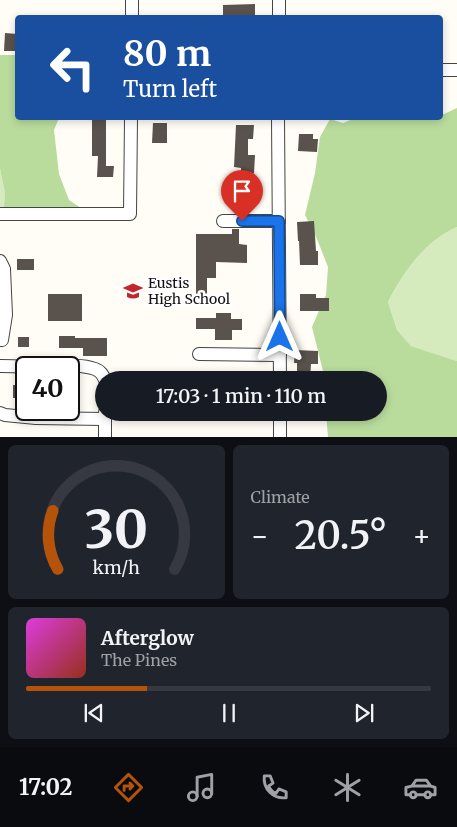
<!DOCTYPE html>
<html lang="en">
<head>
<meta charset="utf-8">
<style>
  body { margin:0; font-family:Merriweather,serif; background:#20242c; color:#f1f3f6; height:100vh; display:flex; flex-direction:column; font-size:19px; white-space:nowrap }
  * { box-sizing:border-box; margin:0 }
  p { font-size:16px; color:#9ea1a6 }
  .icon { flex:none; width:28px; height:28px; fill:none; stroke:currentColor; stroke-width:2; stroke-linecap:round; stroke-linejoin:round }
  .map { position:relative; height:437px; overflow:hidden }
  .panel { display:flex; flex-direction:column; gap:8px; padding:8px; background:#0d0f14; flex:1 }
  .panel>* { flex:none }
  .hud { position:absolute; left:15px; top:15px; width:428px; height:105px; border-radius:5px; box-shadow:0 2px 8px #0003; background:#1a4fa0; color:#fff; overflow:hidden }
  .speed { position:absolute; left:15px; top:356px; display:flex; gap:10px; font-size:25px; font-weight:700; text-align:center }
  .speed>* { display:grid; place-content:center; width:65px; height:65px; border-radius:50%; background:#171b24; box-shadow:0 2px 8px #0003; line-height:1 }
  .speed .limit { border:2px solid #111; border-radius:8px; background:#fff; color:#111 }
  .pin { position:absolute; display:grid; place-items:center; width:42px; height:42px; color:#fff; margin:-51px -21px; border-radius:50% 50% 50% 0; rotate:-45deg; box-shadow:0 0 5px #0007 }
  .pin .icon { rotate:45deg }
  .me { position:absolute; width:55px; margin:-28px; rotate:0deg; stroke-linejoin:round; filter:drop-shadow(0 0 4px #0008) }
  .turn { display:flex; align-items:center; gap:18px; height:105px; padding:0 25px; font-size:22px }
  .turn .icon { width:65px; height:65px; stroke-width:2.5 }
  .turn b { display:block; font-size:35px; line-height:42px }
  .big { font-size:38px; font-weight:600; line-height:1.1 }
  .panel .tile { flex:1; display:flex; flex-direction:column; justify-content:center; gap:8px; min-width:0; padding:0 18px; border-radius:8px; background:#20242c }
  .panel .dial { align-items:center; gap:0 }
  .dial svg { height:130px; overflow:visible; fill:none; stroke:#363941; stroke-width:7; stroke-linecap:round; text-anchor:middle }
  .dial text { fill:#f1f3f6; stroke:none }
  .song { display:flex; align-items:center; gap:15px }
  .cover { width:60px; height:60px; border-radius:8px; background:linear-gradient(135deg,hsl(300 70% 55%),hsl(10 70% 35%)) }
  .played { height:5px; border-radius:2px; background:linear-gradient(90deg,#b45309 30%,#363941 30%) }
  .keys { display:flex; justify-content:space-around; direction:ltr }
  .heat { display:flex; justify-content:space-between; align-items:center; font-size:28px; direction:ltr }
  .panel .tiles { flex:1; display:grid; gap:8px; grid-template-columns:1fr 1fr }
  .tile:last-child { grid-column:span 2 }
  .trip { position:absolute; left:95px; top:371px; width:292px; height:50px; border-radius:25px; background:#171b24; box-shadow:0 2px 8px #0003; font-weight:600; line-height:50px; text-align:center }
  .tab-bar { display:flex; height:80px; justify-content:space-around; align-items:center; background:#090b0e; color:#9ea1a6 }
  .tab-bar .icon { width:35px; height:35px }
  .tab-bar .on { color:#b45309 }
  .tab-bar b { font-size:22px; color:#f1f3f6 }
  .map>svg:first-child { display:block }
  .green { fill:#d5ebbd }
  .forest { fill:#b9dc9c }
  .building { fill:#5a524d }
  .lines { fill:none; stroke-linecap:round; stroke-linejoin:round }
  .minor-casing { stroke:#444; stroke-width:14 }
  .minor { stroke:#fff; stroke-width:12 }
  .route-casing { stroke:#114b97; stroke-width:12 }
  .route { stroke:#1a73e8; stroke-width:9 }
  .labels { text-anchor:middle; stroke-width:5; stroke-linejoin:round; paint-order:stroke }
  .poi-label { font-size:14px; fill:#111; stroke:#fff; text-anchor:start }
</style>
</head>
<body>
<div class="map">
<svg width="457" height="437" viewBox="0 0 457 437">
  <rect width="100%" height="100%" fill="#fffdf5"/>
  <!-- green -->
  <g class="green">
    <path d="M0 169 5 193 3 220H0Z"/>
    <path d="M457 227V361L411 346 397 330 388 302C403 272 426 240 457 227Z"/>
  </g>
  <!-- forest -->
  <g class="forest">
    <path d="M0 55H17L18 118H59L54 130 59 174 69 200 87 212 94 220H3L5 193 0 169Z"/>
    <path d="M457 108V227C426 240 403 272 388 302L397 330 411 346 457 361V437H328L326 413 379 412V380H324L323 371 312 327 326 295 328 267 317 239 305 215 315 173 320 137 330 119 343 123 355 118H440V113L444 114Z"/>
  </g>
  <!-- building -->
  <g class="building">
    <path d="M255 4V15H249V18H223V5Z"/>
    <path d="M5 33 18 34 17 51H4Z"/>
    <path d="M92 118H106V166H114L113 177H97L98 156H92Z"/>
    <path d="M153 123H167V143H152Z"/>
    <path d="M236 125H254L253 139H248V155H255L254 173H241V168L234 167Z"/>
    <path d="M299 134H313V139H318L317 152 298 151Z"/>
    <path d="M314 221 316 251H318V265H300L299 241H298L297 222Z"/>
    <path d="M232 229H239V244L247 245V263L216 262V278H207V296L196 295V234H232Z"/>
    <rect x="17" y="259" width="17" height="11"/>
    <rect x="48" y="294" width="34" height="27"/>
    <path d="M300 294H316V298H329V311H300Z"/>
    <path d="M216 313H231V319H242V330H232V340H215V329H196V318H216Z"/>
    <path d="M59 336H75V338H107V356H83V348H59Z"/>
    <rect x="18" y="337" width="11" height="10"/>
    <path d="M295 350 318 351V364H311L310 380H297V363H294Z"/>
    <rect x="13" y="385" width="13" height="13"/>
  </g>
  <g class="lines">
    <!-- minor casing -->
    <g class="minor-casing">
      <g id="minor">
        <path d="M279 0V18"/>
        <path d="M132 18V0"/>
        <path d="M440 70H457"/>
        <path d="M278 118 280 380"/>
        <path d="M0 214H130L131 118"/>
        <path d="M223 221H279"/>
        <path d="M0 261 4 269 6 315 2 340H0"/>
        <path d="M199 354 280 355"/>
        <path d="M0 366C13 366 26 367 40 367 57 367 78 363 95 369 101 371 103 375 105 380"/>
        <path d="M105 412V437"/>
        <path d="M0 413 5 415 36 418 104 419"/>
        <path d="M280 437V412"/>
      </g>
    </g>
    <!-- minor -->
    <use href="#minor" class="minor"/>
  </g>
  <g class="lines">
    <!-- route casing -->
    <g class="route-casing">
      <path id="route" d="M242 221H279L280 337"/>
    </g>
    <!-- route -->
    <use href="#route" class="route"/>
  </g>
  <!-- icons -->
  <defs>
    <g id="school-bare" transform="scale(1.5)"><path d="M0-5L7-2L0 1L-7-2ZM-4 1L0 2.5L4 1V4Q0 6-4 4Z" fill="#c4262e" stroke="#fff" stroke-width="2.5" paint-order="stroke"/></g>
  </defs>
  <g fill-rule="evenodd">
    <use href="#school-bare" x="133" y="291"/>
  </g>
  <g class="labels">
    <!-- poi labels -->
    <g class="poi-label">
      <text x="148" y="288">Eustis<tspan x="148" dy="16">High School</tspan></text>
    </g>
  </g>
</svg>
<div class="speed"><div class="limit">40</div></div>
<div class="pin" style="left:242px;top:221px;background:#d93025"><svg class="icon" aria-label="arrive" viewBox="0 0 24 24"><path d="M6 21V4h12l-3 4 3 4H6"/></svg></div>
<svg class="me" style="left:280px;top:337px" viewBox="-20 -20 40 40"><path d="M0-17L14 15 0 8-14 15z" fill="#1a73e8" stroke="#fff" stroke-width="4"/></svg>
<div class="trip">17:03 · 1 min · 110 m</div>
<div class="hud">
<div class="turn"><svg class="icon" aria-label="left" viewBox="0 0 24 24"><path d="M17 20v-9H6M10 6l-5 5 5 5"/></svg><div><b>80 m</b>Turn left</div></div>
</div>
</div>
<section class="panel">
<div class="tiles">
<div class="tile dial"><svg viewBox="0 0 100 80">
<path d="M14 69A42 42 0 1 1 86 69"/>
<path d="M14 69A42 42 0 0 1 11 33" stroke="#b45309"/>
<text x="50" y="56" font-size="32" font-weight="700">30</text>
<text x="50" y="72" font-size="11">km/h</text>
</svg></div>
<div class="tile"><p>Climate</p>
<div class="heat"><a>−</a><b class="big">20.5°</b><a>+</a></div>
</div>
<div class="tile">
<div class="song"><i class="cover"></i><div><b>Afterglow</b><p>The Pines</p></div></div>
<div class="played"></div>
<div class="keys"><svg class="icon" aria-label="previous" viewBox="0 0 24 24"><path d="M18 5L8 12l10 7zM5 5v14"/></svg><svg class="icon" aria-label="pause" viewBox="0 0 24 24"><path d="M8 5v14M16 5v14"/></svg><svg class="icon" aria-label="next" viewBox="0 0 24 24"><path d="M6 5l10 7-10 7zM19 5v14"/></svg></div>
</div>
</div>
</section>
<nav class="tab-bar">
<b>17:02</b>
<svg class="icon on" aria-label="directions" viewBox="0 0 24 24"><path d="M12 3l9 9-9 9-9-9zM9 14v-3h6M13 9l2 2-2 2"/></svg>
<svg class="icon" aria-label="music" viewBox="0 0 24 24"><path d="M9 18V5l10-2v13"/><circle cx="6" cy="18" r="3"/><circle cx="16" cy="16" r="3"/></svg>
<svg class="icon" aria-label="phone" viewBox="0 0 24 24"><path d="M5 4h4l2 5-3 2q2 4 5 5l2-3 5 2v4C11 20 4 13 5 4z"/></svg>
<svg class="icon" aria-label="climate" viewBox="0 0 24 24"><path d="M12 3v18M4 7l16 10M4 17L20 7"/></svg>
<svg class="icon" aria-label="car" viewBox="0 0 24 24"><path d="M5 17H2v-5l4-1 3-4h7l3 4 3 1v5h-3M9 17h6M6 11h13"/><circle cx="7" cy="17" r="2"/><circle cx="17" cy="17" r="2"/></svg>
</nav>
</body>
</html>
